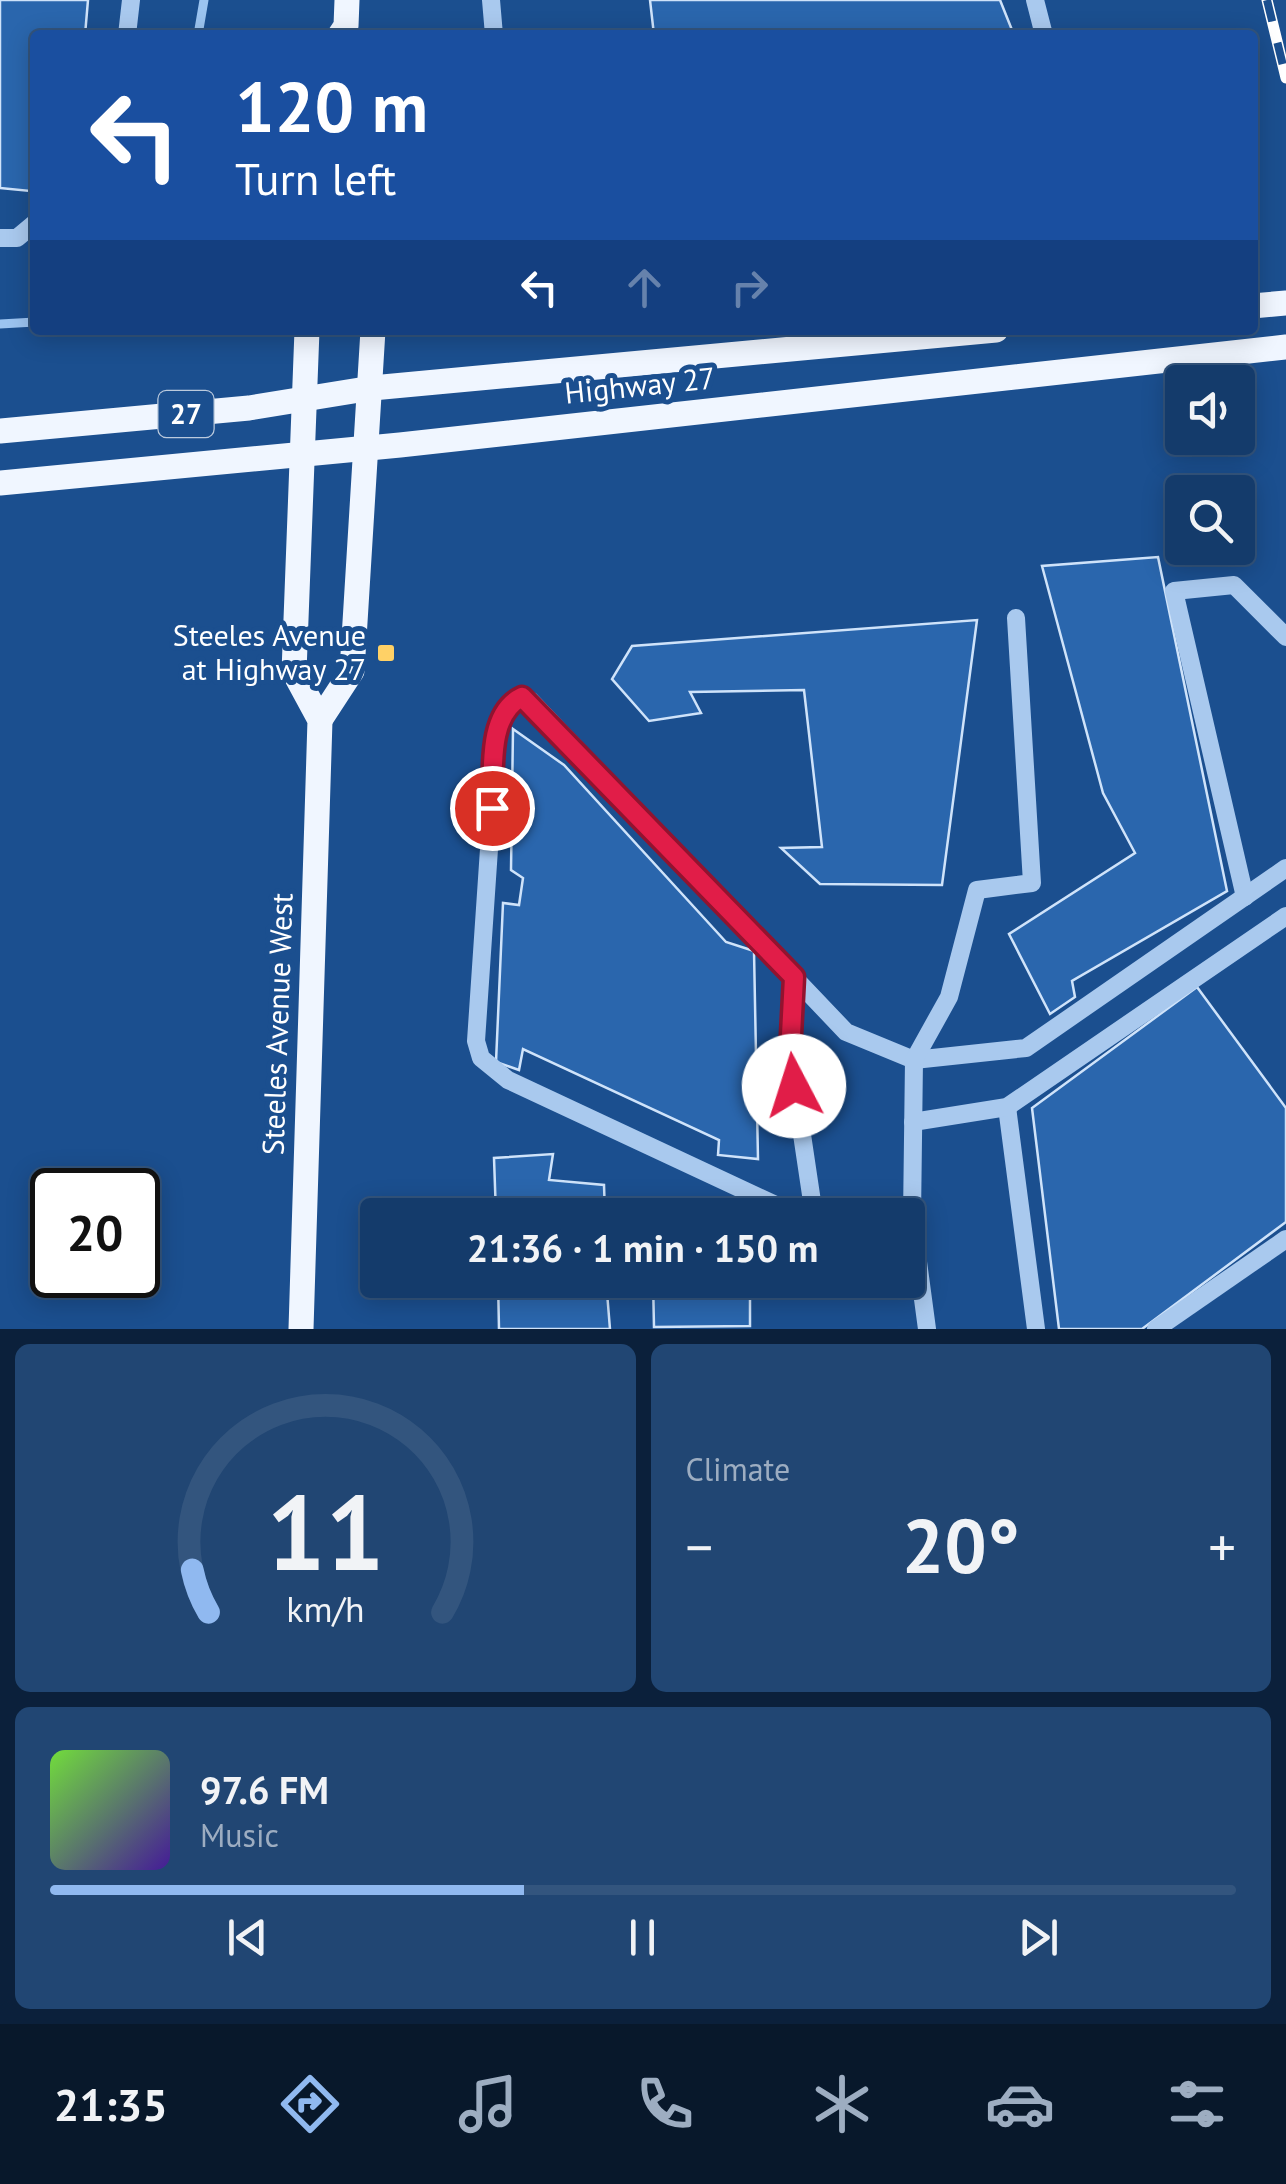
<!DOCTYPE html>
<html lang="en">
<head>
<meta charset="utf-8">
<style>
  body { margin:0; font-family:"PT Sans",sans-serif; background:#214673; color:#f1f3f6; height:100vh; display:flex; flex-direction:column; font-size:38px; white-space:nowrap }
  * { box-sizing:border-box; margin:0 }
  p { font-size:32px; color:#9dadc1 }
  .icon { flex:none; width:55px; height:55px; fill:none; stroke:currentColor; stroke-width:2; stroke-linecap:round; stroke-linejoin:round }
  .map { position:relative; height:1329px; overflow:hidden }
  .sheet { display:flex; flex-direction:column; gap:15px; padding:15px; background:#0b203b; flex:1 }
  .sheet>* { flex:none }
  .guide { position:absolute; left:30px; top:30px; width:1228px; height:305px; border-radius:10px; box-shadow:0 5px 25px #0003,0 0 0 2px #33557e; background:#1a4fa0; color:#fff; overflow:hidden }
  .controls { position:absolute; left:1165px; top:365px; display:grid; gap:20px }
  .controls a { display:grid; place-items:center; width:90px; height:90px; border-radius:10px; background:#143b6b; box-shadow:0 5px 25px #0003,0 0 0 2px #33557e; font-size:50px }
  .speed { position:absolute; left:30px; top:1168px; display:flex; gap:20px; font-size:50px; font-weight:700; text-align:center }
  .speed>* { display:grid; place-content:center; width:130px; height:130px; border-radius:50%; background:#143b6b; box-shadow:0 5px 25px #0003,0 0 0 2px #33557e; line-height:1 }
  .speed .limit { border:5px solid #111; border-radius:15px; background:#fff; color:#111 }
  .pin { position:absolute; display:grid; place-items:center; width:85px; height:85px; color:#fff; margin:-42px; border:5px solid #fff; border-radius:50%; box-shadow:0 2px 10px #0007 }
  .me { position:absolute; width:110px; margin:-55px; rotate:355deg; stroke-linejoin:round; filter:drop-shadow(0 0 8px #0008) }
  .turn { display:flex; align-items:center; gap:35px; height:210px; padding:0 40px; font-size:45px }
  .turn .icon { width:130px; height:130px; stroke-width:2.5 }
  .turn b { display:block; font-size:70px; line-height:85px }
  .lanes { display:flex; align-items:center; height:95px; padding:0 40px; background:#0003; justify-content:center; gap:50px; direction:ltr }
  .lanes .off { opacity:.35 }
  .big { font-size:75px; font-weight:700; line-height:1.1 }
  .sheet .card { flex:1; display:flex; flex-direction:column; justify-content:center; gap:15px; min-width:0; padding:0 35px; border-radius:15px; background:#214673 }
  .sheet .dial { align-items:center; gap:0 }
  .dial svg { height:260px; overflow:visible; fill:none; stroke:#33557e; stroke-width:7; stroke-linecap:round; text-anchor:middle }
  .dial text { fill:#f1f3f6; stroke:none }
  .song { display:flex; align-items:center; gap:30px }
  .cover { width:120px; height:120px; border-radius:15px; background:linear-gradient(135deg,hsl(100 70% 55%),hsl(260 70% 35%)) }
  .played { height:10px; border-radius:5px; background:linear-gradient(90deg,#90b9f0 40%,#33557e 40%) }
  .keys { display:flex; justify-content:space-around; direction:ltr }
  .heat { display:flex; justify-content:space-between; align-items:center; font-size:55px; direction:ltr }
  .sheet .tiles { flex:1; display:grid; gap:15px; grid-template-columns:1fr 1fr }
  .card:last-child { grid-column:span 2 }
  .trip { position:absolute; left:360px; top:1198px; width:565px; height:100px; border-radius:10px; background:#143b6b; box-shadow:0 5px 25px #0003,0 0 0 2px #33557e; font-weight:700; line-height:100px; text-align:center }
  .tabs { display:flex; height:160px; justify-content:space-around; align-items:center; background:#08182b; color:#9dadc1 }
  .tabs .icon { width:70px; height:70px }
  .tabs .on { color:#90b9f0 }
  .tabs b { font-size:45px; color:#f1f3f6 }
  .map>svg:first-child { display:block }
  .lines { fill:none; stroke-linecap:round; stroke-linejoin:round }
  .stream { stroke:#9cc4f0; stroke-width:9 }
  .building { fill:#2a66ad; stroke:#cfe3fa; stroke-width:2.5 }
  .minor { stroke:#a9c9ee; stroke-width:18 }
  .major { stroke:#f0f6ff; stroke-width:25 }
  .rail-casing { stroke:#fff; stroke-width:11 }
  .rail { stroke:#1b4f8f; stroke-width:8; stroke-dasharray:22; stroke-linecap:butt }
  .route-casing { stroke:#92132f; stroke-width:25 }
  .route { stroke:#e11d48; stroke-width:18 }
  .poi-dot { fill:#ffd166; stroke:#1b4f8f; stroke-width:4 }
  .labels { text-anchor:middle; stroke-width:10; stroke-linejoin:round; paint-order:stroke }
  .shield { fill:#1b4f8f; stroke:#bbcadd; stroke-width:2.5 }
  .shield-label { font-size:28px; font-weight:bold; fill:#fff }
  .street-label { font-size:30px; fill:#fff; stroke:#1b4f8f }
  .poi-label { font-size:30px; fill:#fff; stroke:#1b4f8f; text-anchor:end }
</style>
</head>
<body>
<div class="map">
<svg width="1286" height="1329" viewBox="0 0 1286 1329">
  <rect width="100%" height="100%" fill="#1b4f8f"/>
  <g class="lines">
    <!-- stream -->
    <g class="stream">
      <path d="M198 35 204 0"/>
      <path d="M0 324 35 322"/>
    </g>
  </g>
  <!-- building -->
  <g class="building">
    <path d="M0 0H88L85 35H35V143L30 191 0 188Z"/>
    <path d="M650 0H1000L1014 35H654Z"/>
    <path d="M1158 557 1227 891 1072 981 1075 997 1050 1014 1009 934 1135 853 1103 793 1042 566Z"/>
    <path d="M977 620 942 885 820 884 781 848 822 847 804 690 690 692 701 713 649 721 612 679 632 646Z"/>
    <path d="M513 729 564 765 726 942 754 951 758 1159 718 1155 719 1140 523 1049 519 1070 496 1062 503 903 519 905 523 878 511 870Z"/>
    <path d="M1197 987 1286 1108V1222L1142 1329H1059L1032 1108Z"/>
    <path d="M553 1154 549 1180 604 1185 605 1215H496L494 1158Z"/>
    <path d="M498 1280H606L610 1329H499Z"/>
    <path d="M653 1280H750V1326L654 1327Z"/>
  </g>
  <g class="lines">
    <!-- minor -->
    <g class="minor">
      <path d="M491 0 494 35"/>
      <path d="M1035 0 1044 35"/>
      <path d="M127 35 131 0"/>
      <path d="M0 238H17L35 223"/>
      <path d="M1245 897 1174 591 1234 585 1286 637"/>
      <path d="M794 977 790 1054 814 1215"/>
      <path d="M1007 1107 1036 1329"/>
      <path d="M913 1122 1007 1107 1286 916"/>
      <path d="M797 1215 508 1080 481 1058 476 1041 497 731 514 701 530 700 846 1032 914 1060 1026 1048 1286 868"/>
      <path d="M927 1329 912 1217 914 1060 949 997 977 890 1032 883 1016 618"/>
      <path d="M1156 1329 1286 1239"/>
    </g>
    <!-- major -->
    <g class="major">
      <path d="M340 35 346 26 347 0"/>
      <path d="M1252 306 1286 303"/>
      <path d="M0 431 249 408 372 388 996 330"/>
      <path d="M0 483 400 445 1286 347"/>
      <path d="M320 720 352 671 373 330"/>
      <path d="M301 1329 320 720 294 672 307 330"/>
    </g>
    <!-- rail casing -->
    <g class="rail-casing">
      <path id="rail" d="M1267 0 1286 78"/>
    </g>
    <!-- rail -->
    <use href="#rail" class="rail"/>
  </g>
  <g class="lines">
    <!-- route casing -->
    <g class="route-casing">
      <path id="route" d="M492 808C494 775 486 714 522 697L794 977 790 1054 794 1086"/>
    </g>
    <!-- route -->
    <use href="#route" class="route"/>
  </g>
  <!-- markers -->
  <rect class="poi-dot" x="376" y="643" width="20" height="20" rx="5"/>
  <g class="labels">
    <!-- shield labels -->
    <rect class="shield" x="158.5" y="391" width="55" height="46" rx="8"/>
    <g class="shield-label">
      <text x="186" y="424">27</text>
    </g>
    <!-- street labels -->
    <g class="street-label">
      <text transform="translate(640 386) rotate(-6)" y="10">Highway 27</text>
      <text transform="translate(278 1024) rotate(-88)" y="10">Steeles Avenue West</text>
    </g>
    <!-- poi labels -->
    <g class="poi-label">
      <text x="366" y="646">Steeles Avenue<tspan x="366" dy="34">at Highway 27</tspan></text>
    </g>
  </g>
</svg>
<div class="controls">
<a><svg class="icon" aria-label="sound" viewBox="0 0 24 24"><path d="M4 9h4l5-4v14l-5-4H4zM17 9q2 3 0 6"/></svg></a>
<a><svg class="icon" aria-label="search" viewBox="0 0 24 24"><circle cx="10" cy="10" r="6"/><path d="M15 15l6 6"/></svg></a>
</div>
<div class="speed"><div class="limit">20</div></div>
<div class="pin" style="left:492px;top:808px;background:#d93025"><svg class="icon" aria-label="arrive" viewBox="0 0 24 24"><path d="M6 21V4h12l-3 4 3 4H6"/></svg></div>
<svg class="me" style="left:794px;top:1086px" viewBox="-20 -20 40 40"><circle r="19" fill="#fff"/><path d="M0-13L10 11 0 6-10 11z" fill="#e11d48"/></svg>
<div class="trip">21:36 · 1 min · 150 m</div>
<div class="guide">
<div class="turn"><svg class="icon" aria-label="left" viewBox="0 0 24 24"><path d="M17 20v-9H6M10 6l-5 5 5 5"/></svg><div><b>120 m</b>Turn left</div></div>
<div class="lanes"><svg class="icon" aria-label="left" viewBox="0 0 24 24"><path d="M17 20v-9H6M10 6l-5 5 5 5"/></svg><svg class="icon off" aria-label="ahead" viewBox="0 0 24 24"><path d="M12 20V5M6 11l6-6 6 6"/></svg><svg class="icon off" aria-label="right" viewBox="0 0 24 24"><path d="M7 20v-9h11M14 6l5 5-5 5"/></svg></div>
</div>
</div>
<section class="sheet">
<div class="tiles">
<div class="card dial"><svg viewBox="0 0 100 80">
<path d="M14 69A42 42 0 1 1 86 69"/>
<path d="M14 69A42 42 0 0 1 9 56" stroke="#90b9f0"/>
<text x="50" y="56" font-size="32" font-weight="700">11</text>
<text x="50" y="72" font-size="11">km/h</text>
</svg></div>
<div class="card"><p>Climate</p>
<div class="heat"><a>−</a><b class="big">20°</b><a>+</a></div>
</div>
<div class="card">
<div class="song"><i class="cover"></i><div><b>97.6 FM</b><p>Music</p></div></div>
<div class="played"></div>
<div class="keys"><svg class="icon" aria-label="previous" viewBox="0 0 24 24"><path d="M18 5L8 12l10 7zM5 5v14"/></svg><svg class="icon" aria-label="pause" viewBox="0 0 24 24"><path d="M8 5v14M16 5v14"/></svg><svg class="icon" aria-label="next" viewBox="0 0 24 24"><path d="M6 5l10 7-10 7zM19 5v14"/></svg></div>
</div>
</div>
</section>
<nav class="tabs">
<b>21:35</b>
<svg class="icon on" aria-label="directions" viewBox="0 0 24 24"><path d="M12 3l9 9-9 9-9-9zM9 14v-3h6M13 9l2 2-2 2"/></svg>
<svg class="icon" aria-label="music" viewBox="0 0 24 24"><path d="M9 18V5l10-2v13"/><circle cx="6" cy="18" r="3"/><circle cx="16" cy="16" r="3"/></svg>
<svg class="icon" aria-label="phone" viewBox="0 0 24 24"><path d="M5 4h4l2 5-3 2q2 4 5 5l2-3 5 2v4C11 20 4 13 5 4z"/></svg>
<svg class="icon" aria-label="climate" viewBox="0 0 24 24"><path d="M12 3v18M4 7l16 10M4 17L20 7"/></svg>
<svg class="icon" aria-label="car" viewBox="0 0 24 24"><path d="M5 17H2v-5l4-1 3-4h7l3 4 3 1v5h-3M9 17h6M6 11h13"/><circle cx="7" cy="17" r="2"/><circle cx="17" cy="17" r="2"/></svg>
<svg class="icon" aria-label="filters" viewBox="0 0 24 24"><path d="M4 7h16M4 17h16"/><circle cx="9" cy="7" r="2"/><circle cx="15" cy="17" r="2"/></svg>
</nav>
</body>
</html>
